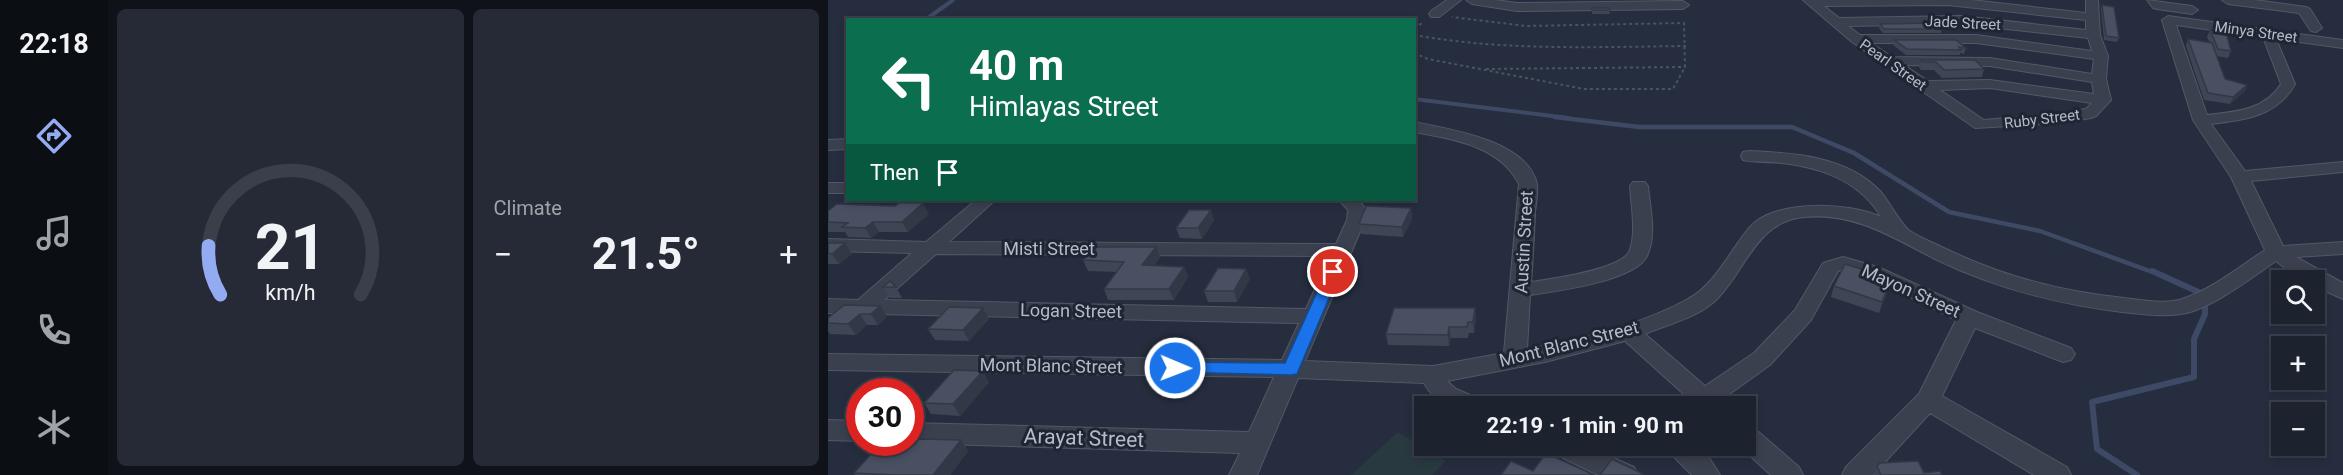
<!DOCTYPE html>
<html lang="en">
<head>
<meta charset="utf-8">
<style>
  body { margin:0; font-family:Roboto,sans-serif; background:#252a36; color:#f1f3f6; height:100vh; display:flex; flex-direction:column; font-size:22px; white-space:nowrap }
  * { box-sizing:border-box; margin:0 }
  p { font-size:20px; color:#a0a4aa }
  .icon { flex:none; width:33px; height:33px; fill:none; stroke:currentColor; stroke-width:2; stroke-linecap:round; stroke-linejoin:round }
  .map { position:relative; flex:1; overflow:hidden }
  .details { display:flex; flex-direction:column; gap:9px; padding:9px; background:#0f1319; width:720px }
  .details>* { flex:none }
  .banner { position:absolute; left:18px; top:18px; width:570px; height:183px; border-radius:0px; box-shadow:0 3px 9px #0003,0 0 0 2px #3a3f4a; background:#0b6e4f; color:#fff; overflow:hidden }
  .buttons { position:absolute; left:1443px; top:270px; display:grid; gap:12px }
  .buttons a { display:grid; place-items:center; width:54px; height:54px; border-radius:0px; background:#1c222e; box-shadow:0 3px 9px #0003,0 0 0 2px #3a3f4a; font-size:30px }
  .speed { position:absolute; left:18px; top:378px; display:flex; gap:12px; font-size:30px; font-weight:700; text-align:center }
  .speed>* { display:grid; place-content:center; width:78px; height:78px; border-radius:50%; background:#1c222e; box-shadow:0 3px 9px #0003,0 0 0 2px #3a3f4a; line-height:1 }
  .speed .limit { border:9px solid #d22; background:#fff; color:#111 }
  .pin { position:absolute; display:grid; place-items:center; width:51px; height:51px; color:#fff; margin:-26px; border:3px solid #fff; border-radius:50%; box-shadow:0 2px 6px #0007 }
  .me { position:absolute; width:66px; margin:-33px; rotate:91deg; stroke-linejoin:round; filter:drop-shadow(0 0 4px #0008) }
  .turn { display:flex; align-items:center; gap:21px; height:126px; padding:0 24px; font-size:27px }
  .turn .icon { width:78px; height:78px; stroke-width:2.5 }
  .turn b { display:block; font-size:42px; line-height:51px }
  .then { display:flex; align-items:center; height:57px; padding:0 24px; background:#0003; gap:12px; font-size:22px }
  .big { font-size:45px; font-weight:700; line-height:1.1 }
  .details .widget { flex:1; display:flex; flex-direction:column; justify-content:center; gap:9px; min-width:0; padding:0 21px; border-radius:9px; background:#252a36 }
  .details .dial { align-items:center; gap:0 }
  .dial svg { height:156px; overflow:visible; fill:none; stroke:#3a3f4a; stroke-width:7; stroke-linecap:round; text-anchor:middle }
  .dial text { fill:#f1f3f6; stroke:none }
  .heat { display:flex; justify-content:space-between; align-items:center; font-size:33px; direction:ltr }
  .details .tiles { flex:1; display:grid; gap:9px; grid-template-columns:repeat(2,1fr) }
  .trip { position:absolute; left:586px; top:396px; width:342px; height:60px; border-radius:0px; background:#1c222e; box-shadow:0 3px 9px #0003,0 0 0 2px #3a3f4a; font-weight:700; line-height:60px; text-align:center }
  main { display:flex; flex:1; min-height:0 }
  .menu { display:flex; flex-direction:column; width:108px; justify-content:space-around; align-items:center; background:#0b0e12; color:#a0a4aa }
  .menu .icon { width:42px; height:42px }
  .menu .active { color:#93abf1 }
  .menu b { font-size:27px; color:#f1f3f6 }
  .map>svg:first-child { display:block }
  .green { fill:#28393f }
  .lines { fill:none; stroke-linecap:round; stroke-linejoin:round }
  .stream-far2 { stroke:#3d4965; stroke-width:4 }
  .stream-far1 { stroke:#3d4965; stroke-width:4.5 }
  .stream { stroke:#3d4965; stroke-width:6 }
  .minor-casing { stroke:#525866; stroke-width:2 }
  .path { stroke:#46565c; stroke-width:2; stroke-dasharray:3 3; stroke-linecap:butt }
  .minor { fill:#3a404e; fill-rule:evenodd }
  .wall { fill:#3e4554 }
  .shaded-wall { fill:#323845 }
  .building { fill:#485062; stroke:#323845; stroke-width:1.5 }
  .route { fill:#1a73e8; stroke:#114b97; stroke-width:1.5 }
  .labels { text-anchor:middle; stroke-width:6; stroke-linejoin:round; paint-order:stroke }
  .far-street-label { font-size:15px; fill:#b6bbc9; stroke:#1f2533 }
  .street-label { font-size:18px; fill:#b6bbc9; stroke:#1f2533 }
  .near-street-label { font-size:21px; fill:#b6bbc9; stroke:#1f2533 }
</style>
</head>
<body>
<main>
<nav class="menu">
<b>22:18</b>
<svg class="icon active" aria-label="directions" viewBox="0 0 24 24"><path d="M12 3l9 9-9 9-9-9zM9 14v-3h6M13 9l2 2-2 2"/></svg>
<svg class="icon" aria-label="music" viewBox="0 0 24 24"><path d="M9 18V5l10-2v13"/><circle cx="6" cy="18" r="3"/><circle cx="16" cy="16" r="3"/></svg>
<svg class="icon" aria-label="phone" viewBox="0 0 24 24"><path d="M5 4h4l2 5-3 2q2 4 5 5l2-3 5 2v4C11 20 4 13 5 4z"/></svg>
<svg class="icon" aria-label="climate" viewBox="0 0 24 24"><path d="M12 3v18M4 7l16 10M4 17L20 7"/></svg>
</nav>
<section class="details">
<div class="tiles">
<div class="widget dial"><svg viewBox="0 0 100 80">
<path d="M14 69A42 42 0 1 1 86 69"/>
<path d="M14 69A42 42 0 0 1 8 44" stroke="#93abf1"/>
<text x="50" y="56" font-size="32" font-weight="700">21</text>
<text x="50" y="72" font-size="11">km/h</text>
</svg></div>
<div class="widget"><p>Climate</p>
<div class="heat"><a>−</a><b class="big">21.5°</b><a>+</a></div>
</div>
</div>
</section>
<div class="map">
<svg width="1515" height="475" viewBox="0 0 1515 475">
  <rect width="100%" height="100%" fill="#262d3e"/>
  <!-- green -->
  <path class="green" d="M570 432 618 461 604 475H523Z"/>
  <g class="lines">
    <!-- stream-far2 -->
    <g class="stream-far2">
      <path d="M97 20 125 0"/>
      <path d="M586 99 740 118"/>
    </g>
    <!-- stream-far1 -->
    <path class="stream-far1" d="M727 117 811 127H964L1026 153 1121 212 1212 231 1327 273"/>
    <!-- stream -->
    <path class="stream" d="M1309 475 1269 449 1264 402 1366 377V339L1377 314V295L1324 271"/>
    <!-- minor casing -->
    <g class="minor-casing">
      <g id="minor">
        <path d="M619 0H633L611 17H603L601 14 603 11Z"/>
        <path d="M638 0H667L689 3 855 1 861 5 855 9 689 11 644 4Z"/>
        <path d="M975 0H1143L1258 13V0H1270L1272 35 1280 56 1278 79 1283 100 1268 116 1263 118 1233 123 1147 128 1024 42ZM1120 5 1258 20V30L1134 16 1011 18 996 6ZM1134 24 1260 38 1264 51 1148 35H1032L1020 26ZM1043 43H1148L1266 59 1264 74 1162 58 1064 57ZM1076 65 1162 66 1264 82 1266 94 1162 80 1100 81ZM1162 88 1264 103 1258 109 1233 113 1156 120 1112 90Z"/>
        <path d="M1319 0 1364 6 1370 10 1364 14 1329 9 1325 8Z"/>
        <path d="M1394 0H1427L1478 7 1482 9 1494 28 1488 32 1483 31 1471 13 1400 4Z"/>
        <path d="M1340 16 1515 40V48L1448 39 1467 84C1450 116 1417 120 1383 124L1417 171 1515 162V172L1423 181 1455 246 1515 242V254L1468 257 1515 283V299L1486 286V280C1470 280 1460 270 1448 261 1425 277 1380 311 1353 314 1334 317 1313 314 1294 312 1228 304 1167 288 1107 259 1064 237 1026 212 976 217 929 221 918 269 890 298 872 317 841 324 817 334L877 386 926 353 967 310 995 263 1015 257 1050 267 1149 312 1243 348 1247 354 1243 360 1235 362 1147 328 1114 396 1239 467 1243 475H1206L1102 413 1045 475H1014L1018 467 1091 394 1128 320C1109 311 1025 266 1010 271L983 320 942 365 893 400 896 406H869L797 341 717 362 619 381 628 389 652 399 655 406C626 406 612 411 596 383L470 378 429 475H401L412 453 82 443V423L421 432 446 377 0 370V354L454 360 471 323 0 313V299L30 300 84 253 0 251V239L98 242 148 200H167L121 242 508 244 519 220 520 210 511 200H530L538 209 537 220 477 361 605 366 676 353 691 184C672 146 625 139 586 132V122C622 129 700 141 709 184 710 193 708 204 707 212 706 235 705 259 703 282 723 279 791 270 801 252 809 234 803 205 802 186L805 182H817L820 186C822 207 829 236 819 256 807 281 729 291 702 295L699 349C750 340 815 324 860 299 887 285 903 249 922 227 946 199 1022 202 1053 217 1032 181 992 167 953 163 940 161 927 163 915 160L913 156 915 152 921 151C966 153 1019 156 1052 191 1060 200 1074 226 1082 231 1093 238 1106 243 1118 249 1177 277 1232 291 1296 298 1313 300 1335 304 1351 300 1382 291 1411 267 1437 250L1403 177 1365 120 1334 20ZM1348 25 1435 37 1453 84C1437 110 1407 112 1379 115ZM108 254 502 256 478 309 56 300Z"/>
        <path d="M20 139V149L0 150V140Z"/>
        <rect x="0" y="183" width="20" height="10"/>
        <path d="M0 420 32 421V441L0 440Z"/>
        <path d="M918 426 927 429 971 467 975 475H943L911 446H918Z"/>
        <path d="M721 446H758L806 467 810 475H770L725 453Z"/>
        <path d="M838 446H868L880 456 892 475H864L842 453Z"/>
      </g>
    </g>
    <!-- path -->
    <g class="path">
      <path d="M586 28 596 22"/>
      <path d="M586 35C676 51 767 47 858 46"/>
      <path d="M586 53 600 59 756 89H845L857 67 856 23 698 26 624 17"/>
      <path d="M658 69 857 67"/>
    </g>
    <!-- minor -->
    <use href="#minor" class="minor"/>
  </g>
  <!-- wall -->
  <g class="wall">
    <path d="M1274 5 1291 38 1289 42 1276 40 1273 9Z"/>
    <path d="M764 8H781L782 14H764Z"/>
    <path d="M1052 24 1114 29 1113 33H1055L1051 28Z"/>
    <path d="M1382 30 1403 51 1400 58 1388 56 1397 79 1419 85 1416 92 1402 104 1376 100 1358 46 1360 39 1382 43 1379 37Z"/>
    <path d="M1066 40 1138 48 1136 54 1132 53V55H1078L1065 45Z"/>
    <path d="M1093 60 1156 69 1154 77 1114 78 1106 70H1093L1091 67Z"/>
    <path d="M583 208 584 219 575 237 533 234 531 224Z"/>
    <path d="M383 210 386 220 374 239 352 238 348 228Z"/>
    <path d="M0 211 101 214 80 232H51L43 238 20 237 17 232H0Z"/>
    <path d="M0 243 24 254 11 264H0Z"/>
    <path d="M328 247 332 257 326 266 356 267 360 277 346 300H280L276 289 289 272 260 271 255 260Z"/>
    <path d="M418 269 422 279 409 302H380L376 291Z"/>
    <path d="M1037 270 1035 277 1058 296 1051 313 1003 297 1006 286Z"/>
    <path d="M55 287H68L74 298H62Z"/>
    <path d="M16 305 59 316 50 325H39L28 335 2 334 0 331V318Z"/>
    <path d="M155 308 161 319 141 341 107 340 100 329Z"/>
    <path d="M647 308 648 319 646 333H641L640 338H623L621 346 560 345 558 334Z"/>
    <path d="M161 382 132 416 103 414 96 403Z"/>
    <path d="M133 440 140 451 122 475H27L26 473 87 444Z"/>
    <path d="M1049 466 1096 473 1114 475H1046Z"/>
  </g>
  <!-- shaded-wall -->
  <g class="shaded-wall">
    <path d="M1419 85 1416 92 1402 104 1405 97Z"/>
    <path d="M95 203 101 214 80 232 74 222Z"/>
    <path d="M583 208 584 219 575 237 574 227Z"/>
    <path d="M383 210 386 220 374 239 370 228Z"/>
    <path d="M45 222 51 232 43 238 37 228Z"/>
    <path d="M17 243 24 254 11 264 4 254Z"/>
    <path d="M328 247 332 257 318 276 314 265Z"/>
    <path d="M356 267 360 277 346 300 341 289Z"/>
    <path d="M418 269 422 279 409 302 406 291Z"/>
    <path d="M1061 285 1058 296 1051 313 1054 302Z"/>
    <path d="M52 306 59 316 50 325 43 314Z"/>
    <path d="M155 308 161 319 141 341 135 330Z"/>
    <path d="M647 308 648 319 646 333 645 322Z"/>
    <path d="M32 314 39 325 28 335 20 324Z"/>
    <path d="M621 327 623 338 621 346 620 335Z"/>
    <path d="M155 371 161 382 132 416 125 404Z"/>
    <path d="M133 440 140 451 122 475H105Z"/>
  </g>
  <!-- building -->
  <g class="building">
    <path d="M1274 5 1286 7 1291 38 1278 36Z"/>
    <path d="M764 8H781L782 10H764Z"/>
    <path d="M1107 23 1114 29H1056L1052 24Z"/>
    <path d="M1382 30 1398 32 1403 51 1390 49Z"/>
    <path d="M1360 39 1384 43 1397 79 1419 85 1405 97 1380 93Z"/>
    <path d="M1066 40H1128L1138 48 1131 47 1133 50 1079 49Z"/>
    <path d="M1093 60H1147L1156 69 1116 70 1108 62H1095Z"/>
    <path d="M71 203H95L74 222H45L37 228 14 227 20 223 0 222V211L9 204 67 206Z"/>
    <path d="M538 206 583 208 574 227 531 224Z"/>
    <path d="M361 210H383L370 228H348Z"/>
    <path d="M0 243H17L4 254 0 253Z"/>
    <path d="M267 247H328L314 265 356 267 341 289H276L296 262 255 260Z"/>
    <path d="M1017 264 1037 270 1034 276 1061 285 1054 302 1006 286Z"/>
    <path d="M390 268 418 269 406 291H376Z"/>
    <path d="M62 281 68 287H55Z"/>
    <path d="M16 305 52 306 43 314H32L20 324 0 323V318Z"/>
    <path d="M121 307 155 308 135 330 100 329Z"/>
    <path d="M566 308H647L645 322H640L639 327H621L620 335 558 334Z"/>
    <path d="M126 370 155 371 125 404 96 403Z"/>
    <path d="M91 439 133 440 105 475H66L26 473 53 443 87 444Z"/>
    <path d="M718 453 766 475H673L683 461 705 471Z"/>
    <path d="M784 459 815 474V475H772Z"/>
    <path d="M1090 461 1096 473 1112 471 1114 475H1053L1049 466 1052 463Z"/>
  </g>
  <!-- route -->
  <path class="route" d="M505 268 512 272 469 374 463 375 341 372 339 368 341 364 347 362 457 363 498 272Z"/>
  <g class="labels">
    <!-- far-street labels -->
    <g class="far-street-label">
      <text transform="translate(1135 23) rotate(3)" y="5">Jade Street</text>
      <text transform="translate(1428 32) rotate(8)" y="5">Minya Street</text>
      <text transform="translate(1065 65) rotate(35)" y="5">Pearl Street</text>
      <text transform="translate(1214 119) rotate(-7)" y="5">Ruby Street</text>
    </g>
    <!-- street labels -->
    <g class="street-label">
      <text transform="translate(696 242) rotate(-87)" y="6">Austin Street</text>
      <text x="221" y="255">Misti Street</text>
      <text transform="translate(1083 291) rotate(24)" y="6">Mayon Street</text>
      <text transform="translate(243 311) rotate(1)" y="6">Logan Street</text>
      <text transform="translate(741 344) rotate(-14)" y="6">Mont Blanc Street</text>
      <text transform="translate(223 366) rotate(1)" y="6">Mont Blanc Street</text>
    </g>
    <!-- near-street labels -->
    <g class="near-street-label">
      <text transform="translate(256 438) rotate(2)" y="7">Arayat Street</text>
    </g>
  </g>
</svg>
<div class="buttons">
<a><svg class="icon" aria-label="search" viewBox="0 0 24 24"><circle cx="10" cy="10" r="6"/><path d="M15 15l6 6"/></svg></a>
<a>+</a>
<a>−</a>
</div>
<div class="speed"><div class="limit">30</div></div>
<div class="pin" style="left:505px;top:272px;background:#d93025"><svg class="icon" aria-label="arrive" viewBox="0 0 24 24"><path d="M6 21V4h12l-3 4 3 4H6"/></svg></div>
<svg class="me" style="left:347px;top:368px" viewBox="-20 -20 40 40"><circle r="17" fill="#1a73e8" stroke="#fff" stroke-width="3"/><path d="M0-11L8 9 0 5-8 9z" fill="#fff"/></svg>
<div class="trip">22:19 · 1 min · 90 m</div>
<div class="banner">
<div class="turn"><svg class="icon" aria-label="left" viewBox="0 0 24 24"><path d="M17 20v-9H6M10 6l-5 5 5 5"/></svg><div><b>40 m</b>Himlayas Street</div></div>
<div class="then">Then<svg class="icon" aria-label="arrive" viewBox="0 0 24 24"><path d="M6 21V4h12l-3 4 3 4H6"/></svg></div>
</div>
</div>
</main>
</body>
</html>
